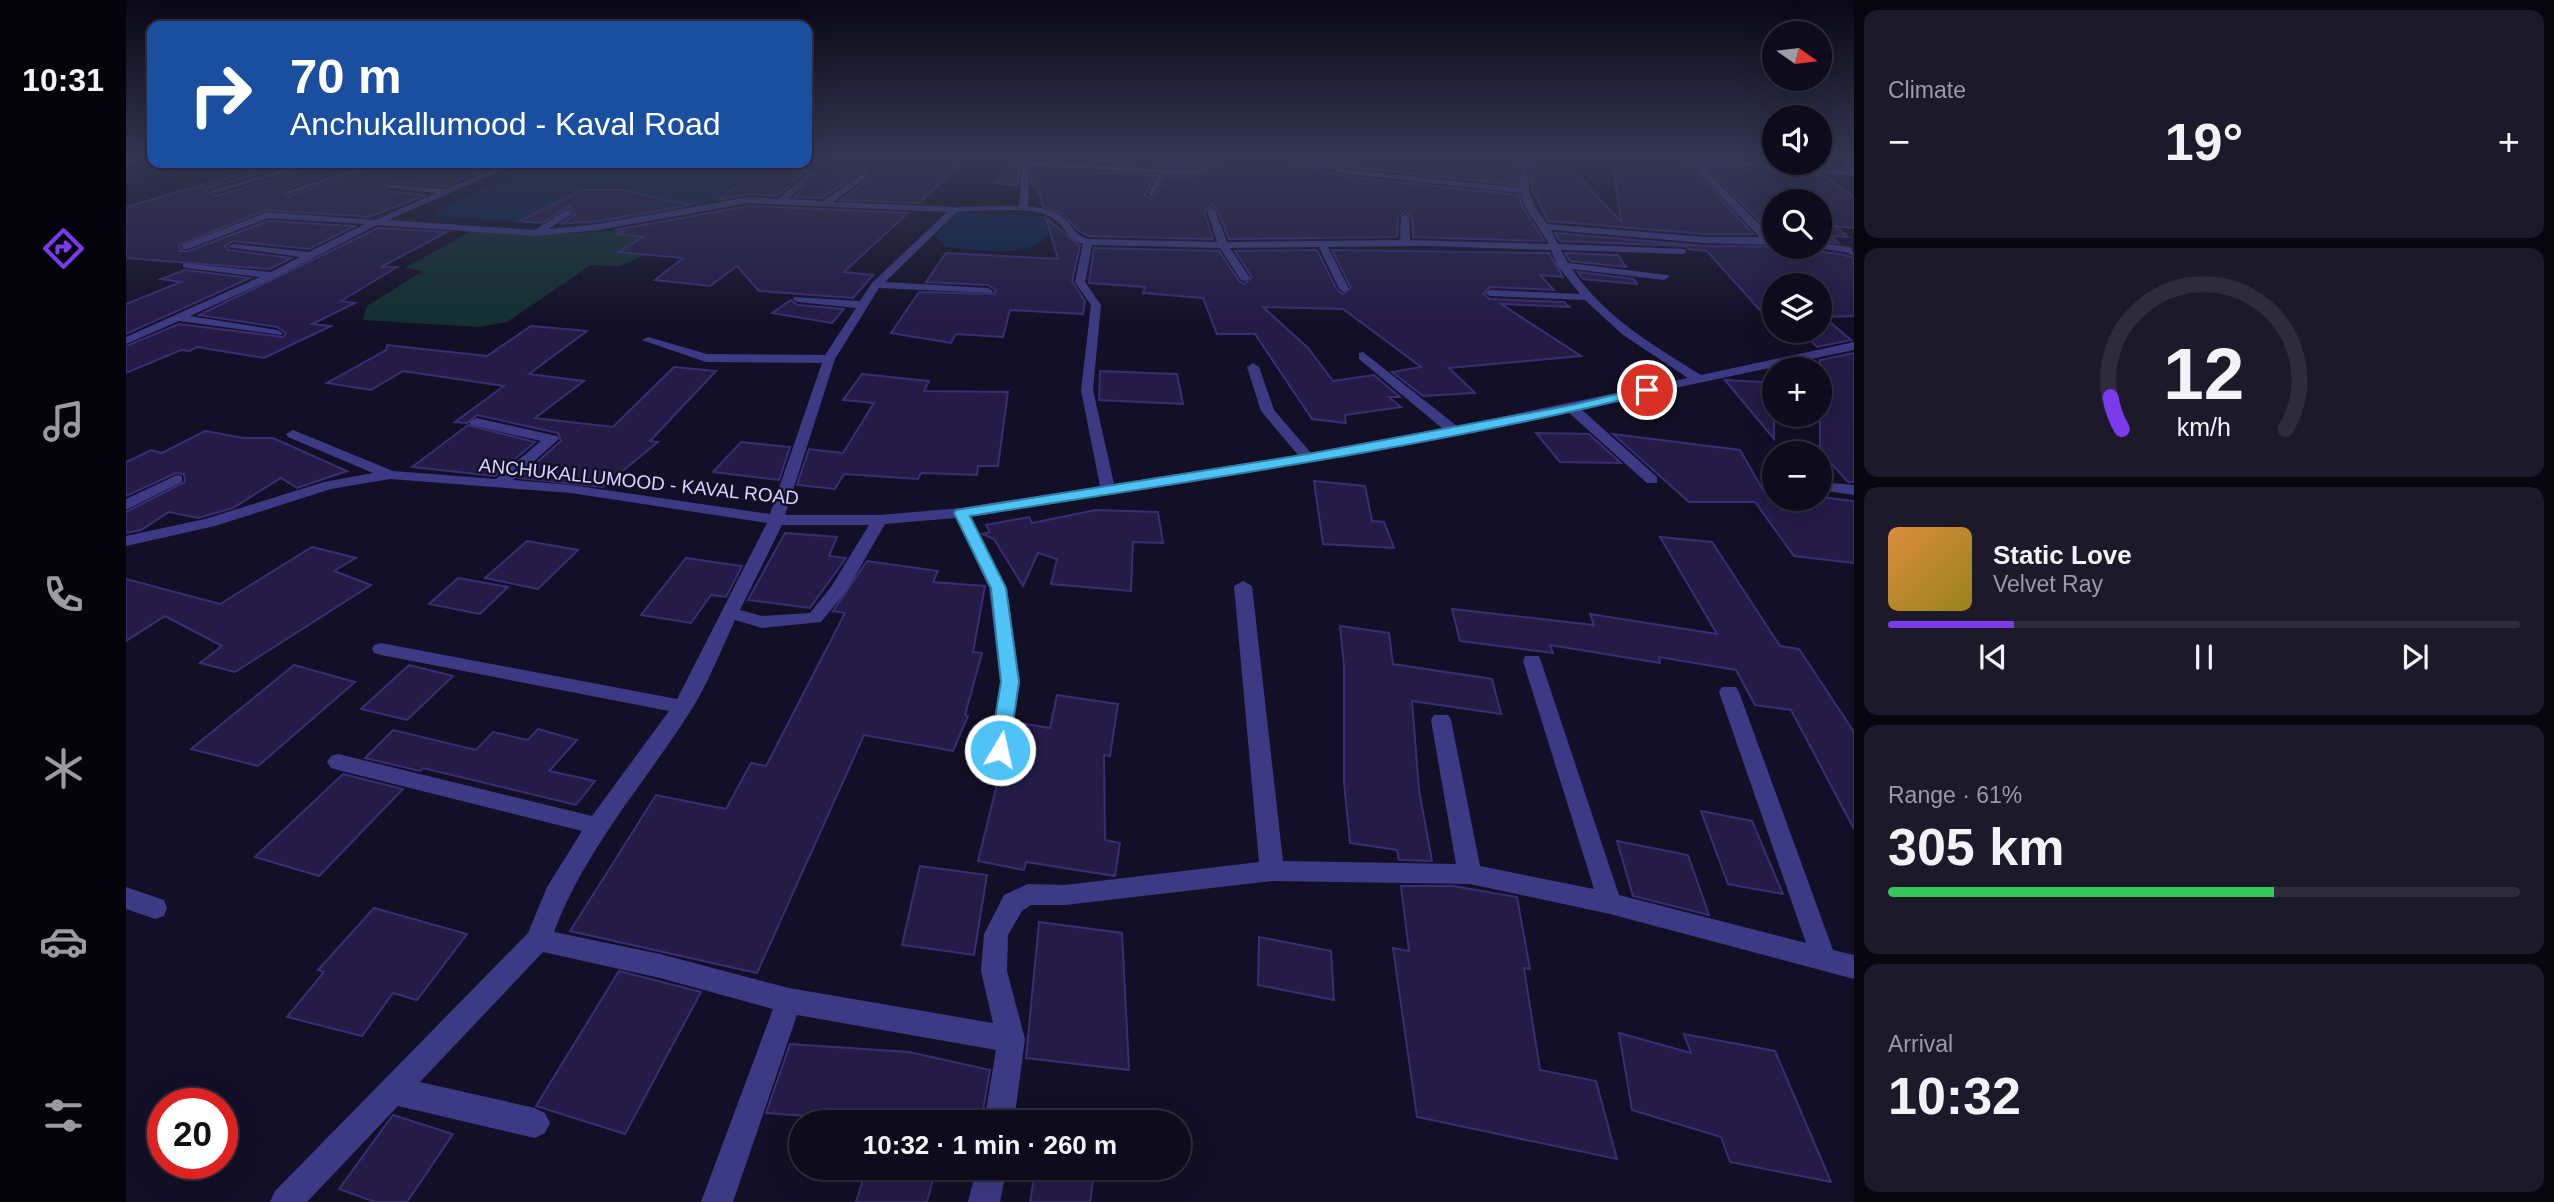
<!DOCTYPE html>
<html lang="en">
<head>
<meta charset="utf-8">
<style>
  body { margin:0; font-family:Helvetica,sans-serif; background:#1c1929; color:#f1f3f6; height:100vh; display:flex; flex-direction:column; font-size:26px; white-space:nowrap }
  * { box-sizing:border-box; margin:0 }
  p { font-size:23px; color:#9b9ba3 }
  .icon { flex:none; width:38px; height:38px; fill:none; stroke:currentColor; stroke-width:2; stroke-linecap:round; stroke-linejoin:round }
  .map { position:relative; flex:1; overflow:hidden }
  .panel { display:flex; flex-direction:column; gap:10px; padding:10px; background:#08060f; width:700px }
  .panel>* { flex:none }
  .banner { position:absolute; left:21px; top:21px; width:665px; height:147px; border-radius:14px; box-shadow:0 7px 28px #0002,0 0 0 2px #2e2b3b; background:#1a4fa0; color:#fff; overflow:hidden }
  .needle { width:46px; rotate:104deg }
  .buttons { position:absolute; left:1636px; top:21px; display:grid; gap:14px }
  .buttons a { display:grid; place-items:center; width:70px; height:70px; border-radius:50%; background:#0e0b1c; box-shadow:0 7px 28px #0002,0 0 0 2px #2e2b3b; font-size:35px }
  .speed { position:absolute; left:21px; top:1088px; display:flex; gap:14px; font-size:35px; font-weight:700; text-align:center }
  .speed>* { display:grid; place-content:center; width:91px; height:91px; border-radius:50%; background:#0e0b1c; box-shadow:0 7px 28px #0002,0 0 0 2px #2e2b3b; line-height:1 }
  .speed .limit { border:10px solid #d22; background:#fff; color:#111 }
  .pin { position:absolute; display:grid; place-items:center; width:60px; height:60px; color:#fff; margin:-30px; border:4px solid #fff; border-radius:50%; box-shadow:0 2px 7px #0007 }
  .me { position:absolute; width:77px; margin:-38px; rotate:9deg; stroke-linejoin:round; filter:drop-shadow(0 0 5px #0008) }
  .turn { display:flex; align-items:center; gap:24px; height:147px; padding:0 28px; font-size:32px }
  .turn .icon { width:91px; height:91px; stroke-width:2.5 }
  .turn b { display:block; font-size:49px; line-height:60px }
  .big { font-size:52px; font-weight:700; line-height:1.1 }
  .panel .widget { flex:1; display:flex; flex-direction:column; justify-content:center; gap:10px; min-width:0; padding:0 24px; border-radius:14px; background:#1c1929 }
  .panel .dial { align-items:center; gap:0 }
  .dial svg { height:182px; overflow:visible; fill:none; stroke:#2e2b3b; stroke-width:7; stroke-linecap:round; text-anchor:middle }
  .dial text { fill:#f1f3f6; stroke:none }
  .song { display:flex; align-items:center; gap:21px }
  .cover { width:84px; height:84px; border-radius:10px; background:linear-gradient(135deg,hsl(30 70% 55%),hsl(50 70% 35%)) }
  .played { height:7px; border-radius:4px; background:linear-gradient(90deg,#7c3aed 20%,#2e2b3b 20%) }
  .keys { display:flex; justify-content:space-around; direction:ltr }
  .heat { display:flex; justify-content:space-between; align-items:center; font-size:38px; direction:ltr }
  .charge { height:10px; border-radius:5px; background:linear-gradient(90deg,#34c759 61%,#2e2b3b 0) }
  .trip { position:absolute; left:663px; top:1110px; width:402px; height:70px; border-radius:35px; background:#0e0b1c; box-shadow:0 7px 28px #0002,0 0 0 2px #2e2b3b; font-weight:700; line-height:70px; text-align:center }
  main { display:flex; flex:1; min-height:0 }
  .tab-bar { display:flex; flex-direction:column; width:126px; justify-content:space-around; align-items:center; background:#06040b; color:#9b9ba3 }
  .tab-bar .icon { width:49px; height:49px }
  .tab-bar .current { color:#7c3aed }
  .tab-bar b { font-size:32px; color:#f1f3f6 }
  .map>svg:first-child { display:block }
  .green { fill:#12302f }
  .water { fill:#0c2248 }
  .building { fill:#241b47; stroke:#3b2d73; stroke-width:2 }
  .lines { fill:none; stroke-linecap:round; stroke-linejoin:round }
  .minor { fill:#3d3a85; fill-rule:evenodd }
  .route { fill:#4fc3f7; stroke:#337fa1; stroke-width:2 }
  .labels { text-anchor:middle; stroke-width:5; stroke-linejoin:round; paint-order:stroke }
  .street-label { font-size:19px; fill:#d9d4ff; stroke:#130f26 }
</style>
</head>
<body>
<main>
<nav class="tab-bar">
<b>10:31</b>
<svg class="icon current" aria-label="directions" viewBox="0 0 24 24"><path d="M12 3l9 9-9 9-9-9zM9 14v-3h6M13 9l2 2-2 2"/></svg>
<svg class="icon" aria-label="music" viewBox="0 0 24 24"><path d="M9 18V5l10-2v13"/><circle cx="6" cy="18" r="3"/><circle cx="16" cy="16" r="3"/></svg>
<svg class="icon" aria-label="phone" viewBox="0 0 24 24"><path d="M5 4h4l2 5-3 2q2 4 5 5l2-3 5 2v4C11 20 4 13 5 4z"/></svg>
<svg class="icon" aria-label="climate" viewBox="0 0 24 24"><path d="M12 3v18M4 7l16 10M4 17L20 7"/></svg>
<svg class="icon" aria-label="car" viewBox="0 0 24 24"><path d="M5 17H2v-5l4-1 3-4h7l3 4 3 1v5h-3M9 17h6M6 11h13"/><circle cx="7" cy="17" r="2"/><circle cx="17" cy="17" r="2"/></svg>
<svg class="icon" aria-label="filters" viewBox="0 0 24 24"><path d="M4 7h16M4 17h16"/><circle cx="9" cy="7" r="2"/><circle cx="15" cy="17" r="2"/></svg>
</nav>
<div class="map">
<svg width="1728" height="1202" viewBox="0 0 1728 1202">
  <rect width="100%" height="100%" fill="#130f26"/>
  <!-- green -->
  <path class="green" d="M518 229 551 241 494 266 465 265 381 322 352 327 237 320 241 306 297 271 279 268 345 231 412 235Z"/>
  <!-- water -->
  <g class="water">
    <path d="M412 163H612L618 177 606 197 483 224 403 223 306 215Z"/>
    <path d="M830 213 918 216 927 221C925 264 846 249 819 247L809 236Z"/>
  </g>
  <!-- building -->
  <g class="building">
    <path d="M686 156H746L751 163 760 156H844L793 203 715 200 743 179 738 170 696 198 668 197 692 175 677 166 671 171 676 175 651 196 622 194 592 200 609 188 617 167 673 166Z"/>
    <path d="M890 156H894L892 185 868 183Z"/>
    <path d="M908 156H1007L1055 161 1059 157 1081 159 1066 168Z"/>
    <path d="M1120 156H1137L1223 177 1393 195 1396 206 1418 241 1287 237 1286 217 1279 211 1272 217 1271 237 1103 239 1091 209 1085 204 1078 211 1087 239 962 236 952 230 937 214 917 206 911 186H906V169L1029 175 1019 195 1026 200 1042 177 1072 176 1095 161 1119 164Z"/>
    <path d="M1170 156 1369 157 1394 156 1389 163 1391 185 1224 167Z"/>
    <path d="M1410 156H1416L1417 163 1441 164 1495 222 1486 156H1526L1562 163 1627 234H1579L1422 221 1406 189 1403 164Z"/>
    <path d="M228 163H376L319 186 257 182 262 191 300 195 243 217 140 210 53 245 54 251H63L142 221 229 226 183 249 107 241 99 246 102 250 165 258 144 269 0 258V207L137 167 149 169 82 188 81 192 91 196 192 165 216 170 160 189 158 195 162 197 244 169 242 165Z"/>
    <path d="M1579 165 1699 176 1728 197V228L1709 226 1722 237 1705 236 1712 243 1694 241V201H1648V236Z"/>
    <path d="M456 190H496L564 205 473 221 434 224 449 215 444 206 415 223 394 221Z"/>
    <path d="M622 206 782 213 718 272 747 275 727 298 633 291 611 266 584 286 529 280 557 258 492 252 517 237 492 234 498 231 489 230Z"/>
    <path d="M920 218 954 246 946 281 959 301 957 314 884 310 877 337 830 334 825 343 765 333 793 292 868 294 870 290 862 285 800 282 820 253 932 259Z"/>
    <path d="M252 228 321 232 255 267H271L215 301 229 303 186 324 205 326 138 358 71 347 64 351 55 350 0 373V346L53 324 157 337 160 333 151 327 73 315Z"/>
    <path d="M1429 233 1579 246 1689 247 1691 251 1718 255 1728 258V316L1698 317 1725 340 1691 347 1677 332 1653 331H1694V285H1648V326L1581 251 1563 249 1560 246 1434 241Z"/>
    <path d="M968 248 1093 251 1113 281 1118 284 1126 277 1109 251 1191 250 1211 290 1217 294 1225 288 1206 250 1423 253 1437 277 1414 275 1428 290 1364 287 1357 294 1364 299 1438 302 1443 307 1375 304 1455 356 1323 368 1349 393 1297 396 1266 372 1295 367 1217 309 1137 307 1182 348 1207 381 1248 375 1274 397H1263L1275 407 1219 415 1220 423 1186 419 1129 334H1091L1077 298 1017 293 1019 287 963 283Z"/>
    <path d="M1439 253 1492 255 1500 267 1444 261Z"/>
    <path d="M59 270 124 278 0 334V304L55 282 35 279Z"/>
    <path d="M1452 272 1508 279 1511 284 1457 279Z"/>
    <path d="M665 300 672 305 718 309 706 323 646 313Z"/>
    <path d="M405 326 461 331 403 374 458 381 409 418 487 427 548 367 590 371 524 441 532 442 477 487 393 478 435 441 432 433 351 415 341 423 329 422 378 386 277 371 245 390 201 383 260 350 261 345 361 356Z"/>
    <path d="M1728 353V482H1722L1694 451V360Z"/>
    <path d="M974 371 1051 374 1057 404 973 400Z"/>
    <path d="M736 374 803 381 798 391 882 392 872 466H852L851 475 795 473 792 479 718 474 709 489 671 485 683 449 717 453 748 403 717 400Z"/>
    <path d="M1599 380 1636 382 1648 396V439Z"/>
    <path d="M342 425 409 442 369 476 286 467Z"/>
    <path d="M79 431 117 438H147L221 471 171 488 155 478 107 508 72 518 43 512 15 530 0 533V512L59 482 58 474 50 473 0 496V462L25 450 36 453Z"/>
    <path d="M1410 433 1463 434 1495 463 1434 462Z"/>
    <path d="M1487 434 1614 450 1637 490 1648 491V499L1694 497 1728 501V563L1668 556 1629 502H1563Z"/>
    <path d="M615 442 664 447 653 480 587 472Z"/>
    <path d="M1188 481 1239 486 1246 521 1258 522 1268 548 1197 544Z"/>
    <path d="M970 510 1032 512 1037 543 1007 542 1005 591 925 584 931 559 912 553 897 586 868 539 856 534 864 532 860 525 903 517 906 523Z"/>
    <path d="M659 533 711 537 703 556 720 558 684 608 622 600Z"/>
    <path d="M1534 537 1586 542 1654 646 1673 649 1728 732V829L1665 710 1629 705 1610 670 1533 657 1534 663 1424 645 1427 653 1334 641 1326 609 1468 625 1464 614 1591 634Z"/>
    <path d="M401 541 452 550 412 589 359 578Z"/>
    <path d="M186 547 230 558 208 571 245 585 109 672 74 663 96 646 39 616 0 641V579L94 604Z"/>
    <path d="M560 558 616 566 600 597 585 595 565 623 515 615Z"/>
    <path d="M741 561 812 571 807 582 859 586 847 652 856 653 839 715 842 716 827 751 738 735 631 973 444 931 530 795 600 809 625 763 640 766 719 613 707 611Z"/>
    <path d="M332 578 382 587 354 614 303 604Z"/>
    <path d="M1214 626 1263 633 1267 664 1366 679 1375 714 1286 701 1293 790 1306 861 1273 860 1271 850 1224 843 1218 783V667Z"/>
    <path d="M168 665 229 682 132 766 65 749Z"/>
    <path d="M283 665 327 676 281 720 235 709Z"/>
    <path d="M931 695 992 704 984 756 978 755 979 840 994 843 989 876 900 862 898 870 852 861 876 764 883 765 893 723 924 728Z"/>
    <path d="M412 729 451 740 423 771 469 781 450 805 297 768 294 771 239 758 267 730 350 750 367 732 402 740Z"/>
    <path d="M217 774 277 789 193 876 129 857Z"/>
    <path d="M1575 811 1626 821 1657 894 1602 884Z"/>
    <path d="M1491 841 1562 855 1583 915 1507 896Z"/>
    <path d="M794 866 861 875 848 955 776 945Z"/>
    <path d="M1275 886H1327L1391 897 1404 969 1398 968 1414 1070 1470 1081 1491 1159 1291 1117 1267 948 1283 951Z"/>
    <path d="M248 908 341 934 291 1000 267 993 236 1036 161 1017 198 972 192 970Z"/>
    <path d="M913 922 996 933 1003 1070 900 1058Z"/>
    <path d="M1133 937 1205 951 1208 1000 1132 985Z"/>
    <path d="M493 971 575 992 499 1134 410 1106Z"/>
    <path d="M1493 1033 1565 1053 1558 1034 1649 1051 1705 1182 1604 1162 1595 1137 1506 1110Z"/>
    <path d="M664 1044 783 1052 864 1070 855 1122H763L640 1113Z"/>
    <path d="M267 1115 327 1134 281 1202H249L213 1189Z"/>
    <path d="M741 1167H779L808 1175 801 1202H730Z"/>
    <path d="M910 1167H943L968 1173 964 1202H904Z"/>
  </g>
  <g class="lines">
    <!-- minor -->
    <g class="minor">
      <path d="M16 156 26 158 0 165V161Z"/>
      <path d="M748 156H757L751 160Z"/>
      <path d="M897 156H905L904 161 1066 171 1079 166 1088 156H1096C1079 178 1066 175 1041 174L1026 197 1022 194 1033 173 904 166 902 206C913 208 926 209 936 216 947 225 947 235 962 239L1091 242 1081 210 1085 207 1089 210 1101 242 1274 240 1275 217 1279 214 1283 217 1284 240 1423 244 1398 205 1395 193 1224 174 1139 156H1156L1224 170 1394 188 1392 163 1398 156H1407L1400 163C1404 195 1402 198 1421 224L1579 237H1633L1563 161 1528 156H1559L1723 171 1709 156H1717L1728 167V176L1572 162 1648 239V245L1579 243 1425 230 1432 244 1560 249V253L1557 254 1435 250 1442 263 1542 275 1543 277 1538 280 1446 269C1478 317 1527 345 1575 375L1728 342V350L1454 408 1531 477V483H1521L1441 411 1182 462 844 516 881 588 894 682 884 750 881 756 874 758 867 756 864 750 874 682 863 588 830 518 759 524 721 590 695 622 636 628 609 620C595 650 582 684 564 712 517 785 459 850 428 932L534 954 663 988 867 1023 855 971 858 934 878 895 902 884 939 885 1133 862 1108 586 1117 581 1126 586 1157 861 1330 864 1305 720 1308 715H1322L1325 720 1354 866 1468 889 1397 661 1399 656H1413L1415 661 1493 895 1680 943 1593 692 1596 687H1610L1613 692 1707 950 1728 955V979L1484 914 1344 884 1146 881 939 905H905L896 911 882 935 881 971 899 1039 888 1122H858L870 1050 671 1015 607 1202H575L647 1009 534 978 417 952 294 1082 409 1108 419 1113 424 1123 419 1133 409 1138 272 1106 181 1202H144L149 1191 402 933 421 887 456 831 212 770 205 768 201 762 205 756 212 754 466 816 543 711 255 655 248 653 246 649 248 645 255 643 551 699 641 523 445 493 264 479 205 489 89 526 0 546V536L79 519 198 482 247 473 162 437 160 434 167 430 267 471 370 479 415 441 345 425 343 422 350 418 431 436 433 439 387 480 445 485 644 514 696 363 580 362 516 340 522 337 581 354 699 355 730 308 672 302 667 299 668 297 734 301 746 283 821 212 622 203 473 230 410 236 251 225 150 277 64 316 151 330 157 333 155 335 53 321 0 344V337L134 277 61 268 57 267V263L145 272 174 257 102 247 107 244 183 252 239 224 142 218 62 249H56V245L141 212 249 220 310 193 262 188 259 184 319 189 382 163H392L262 220 408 230 443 209 446 214 422 229 473 224 622 197 652 199 680 175 674 170 678 168 689 175 662 199 697 201 738 173 741 177 707 202 828 207 893 206 896 165 894 163ZM867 210C887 210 917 208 932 222 942 232 942 239 957 244L949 282 965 305 955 390 974 486 835 508 754 515H659L709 359 753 288 866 293 867 291 862 288 759 282 831 212ZM966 245 1094 248 1115 280 1119 281 1124 278 1104 248 1193 247 1213 289 1218 292 1223 289 1202 247 1301 246 1425 250 1431 265 1454 294 1364 290 1359 293 1364 296 1459 300 1497 335 1562 378 1331 426 1237 352 1233 353V359L1317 429 1185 453 1148 410 1133 367 1127 363 1121 367 1135 411 1172 455 988 484 967 390 975 305 959 282ZM656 525H743L705 587 684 613 636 616 614 610Z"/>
      <path d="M179 163H191L90 193 83 191Z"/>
      <path d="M194 163H214L242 168 161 195V191L227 169Z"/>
      <path d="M1694 243 1725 247 1728 256 1719 252 1691 248Z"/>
      <path d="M51 475 56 476V482L0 510V499Z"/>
      <path d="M1694 482 1728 485V495L1694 490Z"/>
      <path d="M0 887 38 900 41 908 38 916 29 919 0 909Z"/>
      <path d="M851 1167H881L874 1202H842Z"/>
    </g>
  </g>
  <!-- sky -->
  <linearGradient id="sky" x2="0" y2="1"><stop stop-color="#0a0815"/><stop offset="0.48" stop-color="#333752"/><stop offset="1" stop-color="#333752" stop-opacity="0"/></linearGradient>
  <rect width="1728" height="325" fill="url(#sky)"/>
  <!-- route -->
  <path class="route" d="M1521 387 1526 390 1525 393C1301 448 1071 480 844 516L880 588 893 682 883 750 880 755H867L864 750 875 682 865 588 828 513 830 510 1182 454 1446 405Z"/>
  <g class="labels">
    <!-- street labels -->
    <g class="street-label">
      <text transform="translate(513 481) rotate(6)" y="7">ANCHUKALLUMOOD - KAVAL ROAD</text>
    </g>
  </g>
</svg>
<div class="buttons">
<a><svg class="needle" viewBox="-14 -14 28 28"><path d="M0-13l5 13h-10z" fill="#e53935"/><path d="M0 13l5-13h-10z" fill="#9b9ba3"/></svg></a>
<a><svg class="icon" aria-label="sound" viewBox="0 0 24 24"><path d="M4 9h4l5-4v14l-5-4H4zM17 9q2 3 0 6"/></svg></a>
<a><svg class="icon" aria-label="search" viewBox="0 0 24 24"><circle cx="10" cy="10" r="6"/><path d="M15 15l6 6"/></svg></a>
<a><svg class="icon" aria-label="layers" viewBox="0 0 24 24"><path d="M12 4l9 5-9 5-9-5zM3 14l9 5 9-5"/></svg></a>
<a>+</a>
<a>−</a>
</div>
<div class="speed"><div class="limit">20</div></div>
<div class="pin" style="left:1521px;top:390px;background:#d93025"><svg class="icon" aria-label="arrive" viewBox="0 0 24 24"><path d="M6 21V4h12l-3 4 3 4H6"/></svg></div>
<svg class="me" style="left:874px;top:750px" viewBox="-20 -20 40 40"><circle r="17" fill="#4fc3f7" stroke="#fff" stroke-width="3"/><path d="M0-11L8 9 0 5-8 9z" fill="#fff"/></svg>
<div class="trip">10:32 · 1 min · 260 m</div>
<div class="banner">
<div class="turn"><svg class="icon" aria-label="right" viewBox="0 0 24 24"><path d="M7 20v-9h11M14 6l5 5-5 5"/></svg><div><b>70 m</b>Anchukallumood - Kaval Road</div></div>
</div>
</div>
<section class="panel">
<div class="widget"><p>Climate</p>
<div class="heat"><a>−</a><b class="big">19°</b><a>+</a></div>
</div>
<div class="widget dial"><svg viewBox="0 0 100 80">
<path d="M14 69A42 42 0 1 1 86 69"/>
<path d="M14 69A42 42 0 0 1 9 55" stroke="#7c3aed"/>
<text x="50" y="56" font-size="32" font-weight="700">12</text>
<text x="50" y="72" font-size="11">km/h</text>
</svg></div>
<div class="widget">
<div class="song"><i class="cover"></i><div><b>Static Love</b><p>Velvet Ray</p></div></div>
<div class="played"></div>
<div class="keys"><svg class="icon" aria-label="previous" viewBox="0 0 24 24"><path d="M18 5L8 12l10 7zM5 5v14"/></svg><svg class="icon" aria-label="pause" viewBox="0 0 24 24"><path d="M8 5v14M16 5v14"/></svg><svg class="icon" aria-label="next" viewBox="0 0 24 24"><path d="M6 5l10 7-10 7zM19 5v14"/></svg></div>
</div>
<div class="widget"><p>Range · 61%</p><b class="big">305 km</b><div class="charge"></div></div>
<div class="widget"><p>Arrival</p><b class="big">10:32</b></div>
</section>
</main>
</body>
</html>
